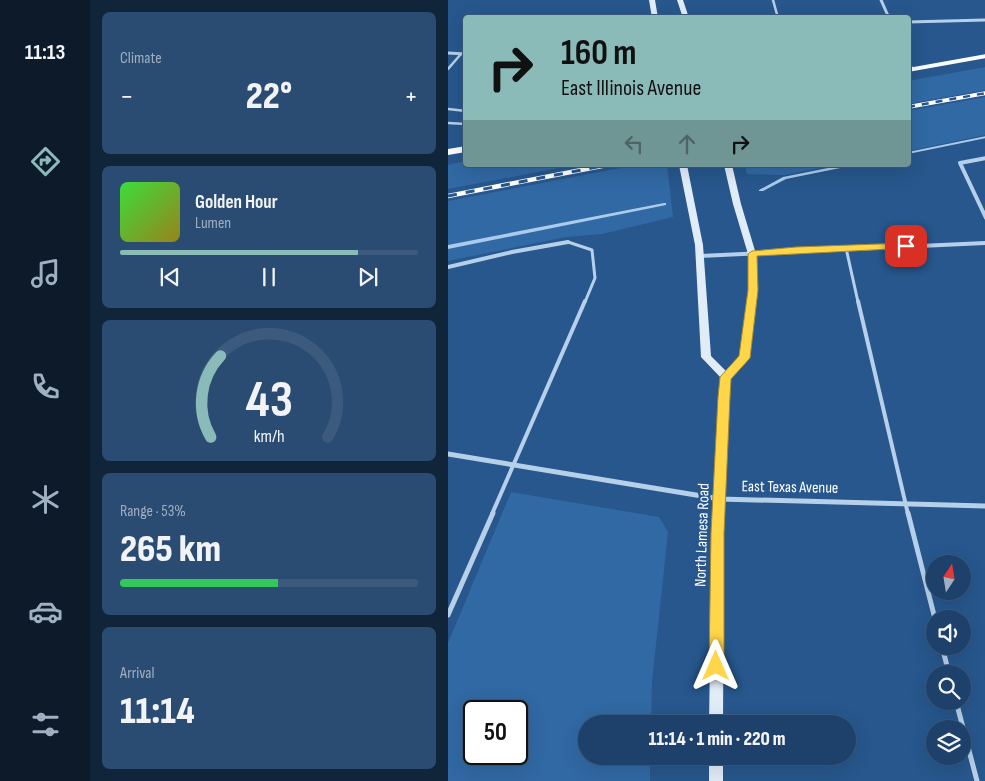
<!DOCTYPE html>
<html lang="en">
<head>
<meta charset="utf-8">
<style>
  body { margin:0; font-family:"Sofia Sans Condensed",sans-serif; background:#2a4c72; color:#f1f3f6; height:100vh; display:flex; flex-direction:column; font-size:19px; white-space:nowrap }
  * { box-sizing:border-box; margin:0 }
  p { font-size:16px; color:#a0afc1 }
  .icon { flex:none; width:28px; height:28px; fill:none; stroke:currentColor; stroke-width:2; stroke-linecap:round; stroke-linejoin:round }
  .map { position:relative; flex:1; overflow:hidden }
  .sheet { display:flex; flex-direction:column; gap:12px; padding:12px; background:#10243a; width:358px }
  .sheet>* { flex:none }
  .hud { position:absolute; left:15px; top:15px; width:448px; height:152px; border-radius:5px; box-shadow:0 5px 20px #0002,0 0 0 1px #3b5a7e; background:#8bbbb9; color:#111; overflow:hidden }
  .needle { width:32px; rotate:12deg }
  .tools { position:absolute; left:478px; top:555px; display:grid; gap:10px }
  .tools a { display:grid; place-items:center; width:45px; height:45px; border-radius:50%; background:#1d416a; box-shadow:0 5px 20px #0002,0 0 0 1px #3b5a7e; font-size:25px }
  .speed { position:absolute; left:15px; top:700px; display:flex; gap:10px; font-size:25px; font-weight:700; text-align:center }
  .speed>* { display:grid; place-content:center; width:65px; height:65px; border-radius:50%; background:#1d416a; box-shadow:0 5px 20px #0002,0 0 0 1px #3b5a7e; line-height:1 }
  .speed .limit { border:2px solid #111; border-radius:8px; background:#fff; color:#111 }
  .pin { position:absolute; display:grid; place-items:center; width:42px; height:42px; color:#fff; margin:-21px; border-radius:10px; box-shadow:0 2px 8px #0006 }
  .me { position:absolute; width:55px; margin:-28px; rotate:0deg; stroke-linejoin:round; filter:drop-shadow(0 0 4px #0008) }
  .turn { display:flex; align-items:center; gap:18px; height:105px; padding:0 15px; font-size:22px }
  .turn .icon { width:65px; height:65px; stroke-width:2.5 }
  .turn b { display:block; font-size:35px; line-height:42px }
  .lanes { display:flex; align-items:center; height:48px; padding:0 15px; background:#0003; justify-content:center; gap:25px; direction:ltr }
  .lanes .off { opacity:.35 }
  .big { font-size:38px; font-weight:800; line-height:1.1 }
  .sheet .widget { flex:1; display:flex; flex-direction:column; justify-content:center; gap:8px; min-width:0; padding:0 18px; border-radius:8px; background:#2a4c72 }
  .sheet .dial { align-items:center; gap:0 }
  .dial svg { height:130px; overflow:visible; fill:none; stroke:#3b5a7e; stroke-width:7; stroke-linecap:round; text-anchor:middle }
  .dial text { fill:#f1f3f6; stroke:none }
  .song { display:flex; align-items:center; gap:15px }
  .cover { width:60px; height:60px; border-radius:8px; background:linear-gradient(135deg,hsl(120 70% 55%),hsl(50 70% 35%)) }
  .played { height:5px; border-radius:2px; background:linear-gradient(90deg,#8bbbb9 80%,#3b5a7e 80%) }
  .keys { display:flex; justify-content:space-around; direction:ltr }
  .heat { display:flex; justify-content:space-between; align-items:center; font-size:28px; direction:ltr }
  .charge { height:8px; border-radius:4px; background:linear-gradient(90deg,#34c759 53%,#3b5a7e 0) }
  .trip { position:absolute; left:130px; top:715px; width:278px; height:50px; border-radius:25px; background:#1d416a; box-shadow:0 5px 20px #0002,0 0 0 1px #3b5a7e; font-weight:800; line-height:50px; text-align:center }
  main { display:flex; flex:1; min-height:0 }
  .tab-bar { display:flex; flex-direction:column; width:90px; justify-content:space-around; align-items:center; background:#0c1a2a; color:#a0afc1 }
  .tab-bar .icon { width:35px; height:35px }
  .tab-bar .on { color:#8bbbb9 }
  .tab-bar b { font-size:22px; color:#f1f3f6 }
  .map>svg:first-child { display:block }
  .green { fill:#3169a4; fill-rule:evenodd }
  .lines { fill:none; stroke-linecap:round; stroke-linejoin:round }
  .stream { fill:#abcbeb; fill-rule:evenodd }
  .lane-far3 { stroke:#b6d0ea; stroke-width:2.5 }
  .lane-far2 { stroke:#b6d0ea; stroke-width:3 }
  .lane-far1 { stroke:#b6d0ea; stroke-width:4 }
  .lane { stroke:#b6d0ea; stroke-width:5 }
  .street-far2 { stroke:#b6d0ea; stroke-width:3 }
  .street-far1 { stroke:#b6d0ea; stroke-width:4 }
  .street { stroke:#b6d0ea; stroke-width:5 }
  .secondary { fill:#e1ecf9; fill-rule:evenodd }
  .primary { fill:#fafcff; fill-rule:evenodd }
  .rail-far1-casing { stroke:#fff; stroke-width:4 }
  .rail-casing { stroke:#fff; stroke-width:4.5 }
  .rail-far1 { stroke:#27578d; stroke-width:2.5; stroke-dasharray:7; stroke-linecap:butt }
  .rail { stroke:#27578d; stroke-width:3; stroke-dasharray:9; stroke-linecap:butt }
  .route { fill:#ffd54a; stroke:#a68a30 }
  .labels { text-anchor:middle; stroke-width:5; stroke-linejoin:round; paint-order:stroke }
  .street-label { font-size:16px; fill:#fff; stroke:#27578d }
</style>
</head>
<body>
<main>
<nav class="tab-bar">
<b>11:13</b>
<svg class="icon on" aria-label="directions" viewBox="0 0 24 24"><path d="M12 3l9 9-9 9-9-9zM9 14v-3h6M13 9l2 2-2 2"/></svg>
<svg class="icon" aria-label="music" viewBox="0 0 24 24"><path d="M9 18V5l10-2v13"/><circle cx="6" cy="18" r="3"/><circle cx="16" cy="16" r="3"/></svg>
<svg class="icon" aria-label="phone" viewBox="0 0 24 24"><path d="M5 4h4l2 5-3 2q2 4 5 5l2-3 5 2v4C11 20 4 13 5 4z"/></svg>
<svg class="icon" aria-label="climate" viewBox="0 0 24 24"><path d="M12 3v18M4 7l16 10M4 17L20 7"/></svg>
<svg class="icon" aria-label="car" viewBox="0 0 24 24"><path d="M5 17H2v-5l4-1 3-4h7l3 4 3 1v5h-3M9 17h6M6 11h13"/><circle cx="7" cy="17" r="2"/><circle cx="17" cy="17" r="2"/></svg>
<svg class="icon" aria-label="filters" viewBox="0 0 24 24"><path d="M4 7h16M4 17h16"/><circle cx="9" cy="7" r="2"/><circle cx="15" cy="17" r="2"/></svg>
</nav>
<section class="sheet">
<div class="widget"><p>Climate</p>
<div class="heat"><a>−</a><b class="big">22°</b><a>+</a></div>
</div>
<div class="widget">
<div class="song"><i class="cover"></i><div><b>Golden Hour</b><p>Lumen</p></div></div>
<div class="played"></div>
<div class="keys"><svg class="icon" aria-label="previous" viewBox="0 0 24 24"><path d="M18 5L8 12l10 7zM5 5v14"/></svg><svg class="icon" aria-label="pause" viewBox="0 0 24 24"><path d="M8 5v14M16 5v14"/></svg><svg class="icon" aria-label="next" viewBox="0 0 24 24"><path d="M6 5l10 7-10 7zM19 5v14"/></svg></div>
</div>
<div class="widget dial"><svg viewBox="0 0 100 80">
<path d="M14 69A42 42 0 1 1 86 69"/>
<path d="M14 69A42 42 0 0 1 20 19" stroke="#8bbbb9"/>
<text x="50" y="56" font-size="32" font-weight="700">43</text>
<text x="50" y="72" font-size="11">km/h</text>
</svg></div>
<div class="widget"><p>Range · 53%</p><b class="big">265 km</b><div class="charge"></div></div>
<div class="widget"><p>Arrival</p><b class="big">11:14</b></div>
</section>
<div class="map">
<svg width="538" height="781" viewBox="0 0 538 781">
  <rect width="100%" height="100%" fill="#27578d"/>
  <!-- green -->
  <g class="green">
    <path d="M537 67V90L460 104V81Z"/>
    <path d="M537 97V135L460 151V111Z"/>
    <path d="M17 161 18 165H127L0 189V165Z"/>
    <path d="M188 165H219L225 217 154 234 118 237 0 261V201Z"/>
    <path d="M297 165H388L337 175 299 174Z"/>
    <path d="M63 492 211 517 220 532 204 682 203 724H139V756H202V781H0V643ZM69 711V754H26V711Z"/>
  </g>
  <g class="lines">
    <!-- stream -->
    <g class="stream">
      <path d="M538 136V138L460 154V152Z"/>
      <path d="M395 165H404L402 166 338 179 315 191H311V190L335 177Z"/>
      <path d="M216 203H218V205L0 249V245Z"/>
    </g>
    <!-- lane-far3 -->
    <g class="lane-far3">
      <path d="M325 0 330 18"/>
      <path d="M0 69 13 54"/>
      <path d="M0 109 18 111"/>
      <path d="M0 123 18 124"/>
    </g>
    <!-- lane-far2 -->
    <g class="lane-far2">
      <path d="M120 242 144 250 147 278 137 302"/>
      <path d="M398 248 410 302"/>
    </g>
    <!-- lane-far1 -->
    <g class="lane-far1">
      <path d="M410 301 460 514"/>
      <path d="M44 514 137 301"/>
    </g>
    <!-- lane -->
    <g class="lane">
      <path d="M460 513 487 619"/>
      <path d="M0 615 45 513"/>
      <path d="M494 646 501 674"/>
      <path d="M508 701 529 781"/>
    </g>
    <!-- street-far2 -->
    <g class="street-far2">
      <path d="M433 0 441 18"/>
      <path d="M460 22 538 20"/>
      <path d="M0 53 18 54"/>
      <path d="M460 61 464 69"/>
    </g>
    <!-- street-far1 -->
    <g class="street-far1">
      <path d="M538 158 512 163 538 218"/>
      <path d="M252 256 538 243"/>
      <path d="M0 267 64 252 120 242"/>
    </g>
    <!-- street -->
    <path class="street" d="M0 454 272 499 538 506"/>
    <!-- secondary -->
    <g class="secondary">
      <path d="M201 0H207L210 18H204Z"/>
      <path d="M229 0H235L241 18H235Z"/>
      <path d="M231 165H239L255 245 263 356 278 371 292 357 301 289 300 254 285 204 276 165H284L293 204 308 254 309 289 302 358 283 378 278 436 276 533 275 724H261C263 609 263 493 273 378L253 357 247 245Z"/>
      <rect x="261" y="756" width="14" height="25"/>
    </g>
    <!-- primary -->
    <g class="primary">
      <path d="M538 54V58L460 72V68Z"/>
      <path d="M18 146V152L0 155V149Z"/>
    </g>
    <!-- rail-far1 casing -->
    <g class="rail-far1-casing">
      <path id="rail-far1" d="M460 107 538 93"/>
    </g>
    <!-- rail casing -->
    <g class="rail-casing">
      <path id="rail" d="M0 196 159 165"/>
    </g>
    <!-- rail-far1 -->
    <use href="#rail-far1" class="rail-far1"/>
    <!-- rail -->
    <use href="#rail" class="rail"/>
  </g>
  <!-- route -->
  <path class="route" d="M458 243 462 246 461 248 309 256 310 290 302 358 283 379 282 397 276 533V666L274 672 268 674 263 672 261 666 263 533 270 397 272 377 291 356 300 290V254L304 251 348 247Z"/>
  <g class="labels">
    <!-- street labels -->
    <g class="street-label">
      <text transform="translate(342 486) rotate(1)" y="6">East Texas Avenue</text>
      <text transform="translate(253 535) rotate(-88)" y="6">North Lamesa Road</text>
    </g>
  </g>
</svg>
<div class="tools">
<a><svg class="needle" viewBox="-14 -14 28 28"><path d="M0-13l5 13h-10z" fill="#e53935"/><path d="M0 13l5-13h-10z" fill="#a0afc1"/></svg></a>
<a><svg class="icon" aria-label="sound" viewBox="0 0 24 24"><path d="M4 9h4l5-4v14l-5-4H4zM17 9q2 3 0 6"/></svg></a>
<a><svg class="icon" aria-label="search" viewBox="0 0 24 24"><circle cx="10" cy="10" r="6"/><path d="M15 15l6 6"/></svg></a>
<a><svg class="icon" aria-label="layers" viewBox="0 0 24 24"><path d="M12 4l9 5-9 5-9-5zM3 14l9 5 9-5"/></svg></a>
</div>
<div class="speed"><div class="limit">50</div></div>
<div class="pin" style="left:458px;top:246px;background:#d93025"><svg class="icon" aria-label="arrive" viewBox="0 0 24 24"><path d="M6 21V4h12l-3 4 3 4H6"/></svg></div>
<svg class="me" style="left:268px;top:666px" viewBox="-20 -20 40 40"><path d="M0-17L14 15 0 8-14 15z" fill="#ffd54a" stroke="#fff" stroke-width="4"/></svg>
<div class="trip">11:14 · 1 min · 220 m</div>
<div class="hud">
<div class="turn"><svg class="icon" aria-label="right" viewBox="0 0 24 24"><path d="M7 20v-9h11M14 6l5 5-5 5"/></svg><div><b>160 m</b>East Illinois Avenue</div></div>
<div class="lanes"><svg class="icon off" aria-label="left" viewBox="0 0 24 24"><path d="M17 20v-9H6M10 6l-5 5 5 5"/></svg><svg class="icon off" aria-label="ahead" viewBox="0 0 24 24"><path d="M12 20V5M6 11l6-6 6 6"/></svg><svg class="icon" aria-label="right" viewBox="0 0 24 24"><path d="M7 20v-9h11M14 6l5 5-5 5"/></svg></div>
</div>
</div>
</main>
</body>
</html>
